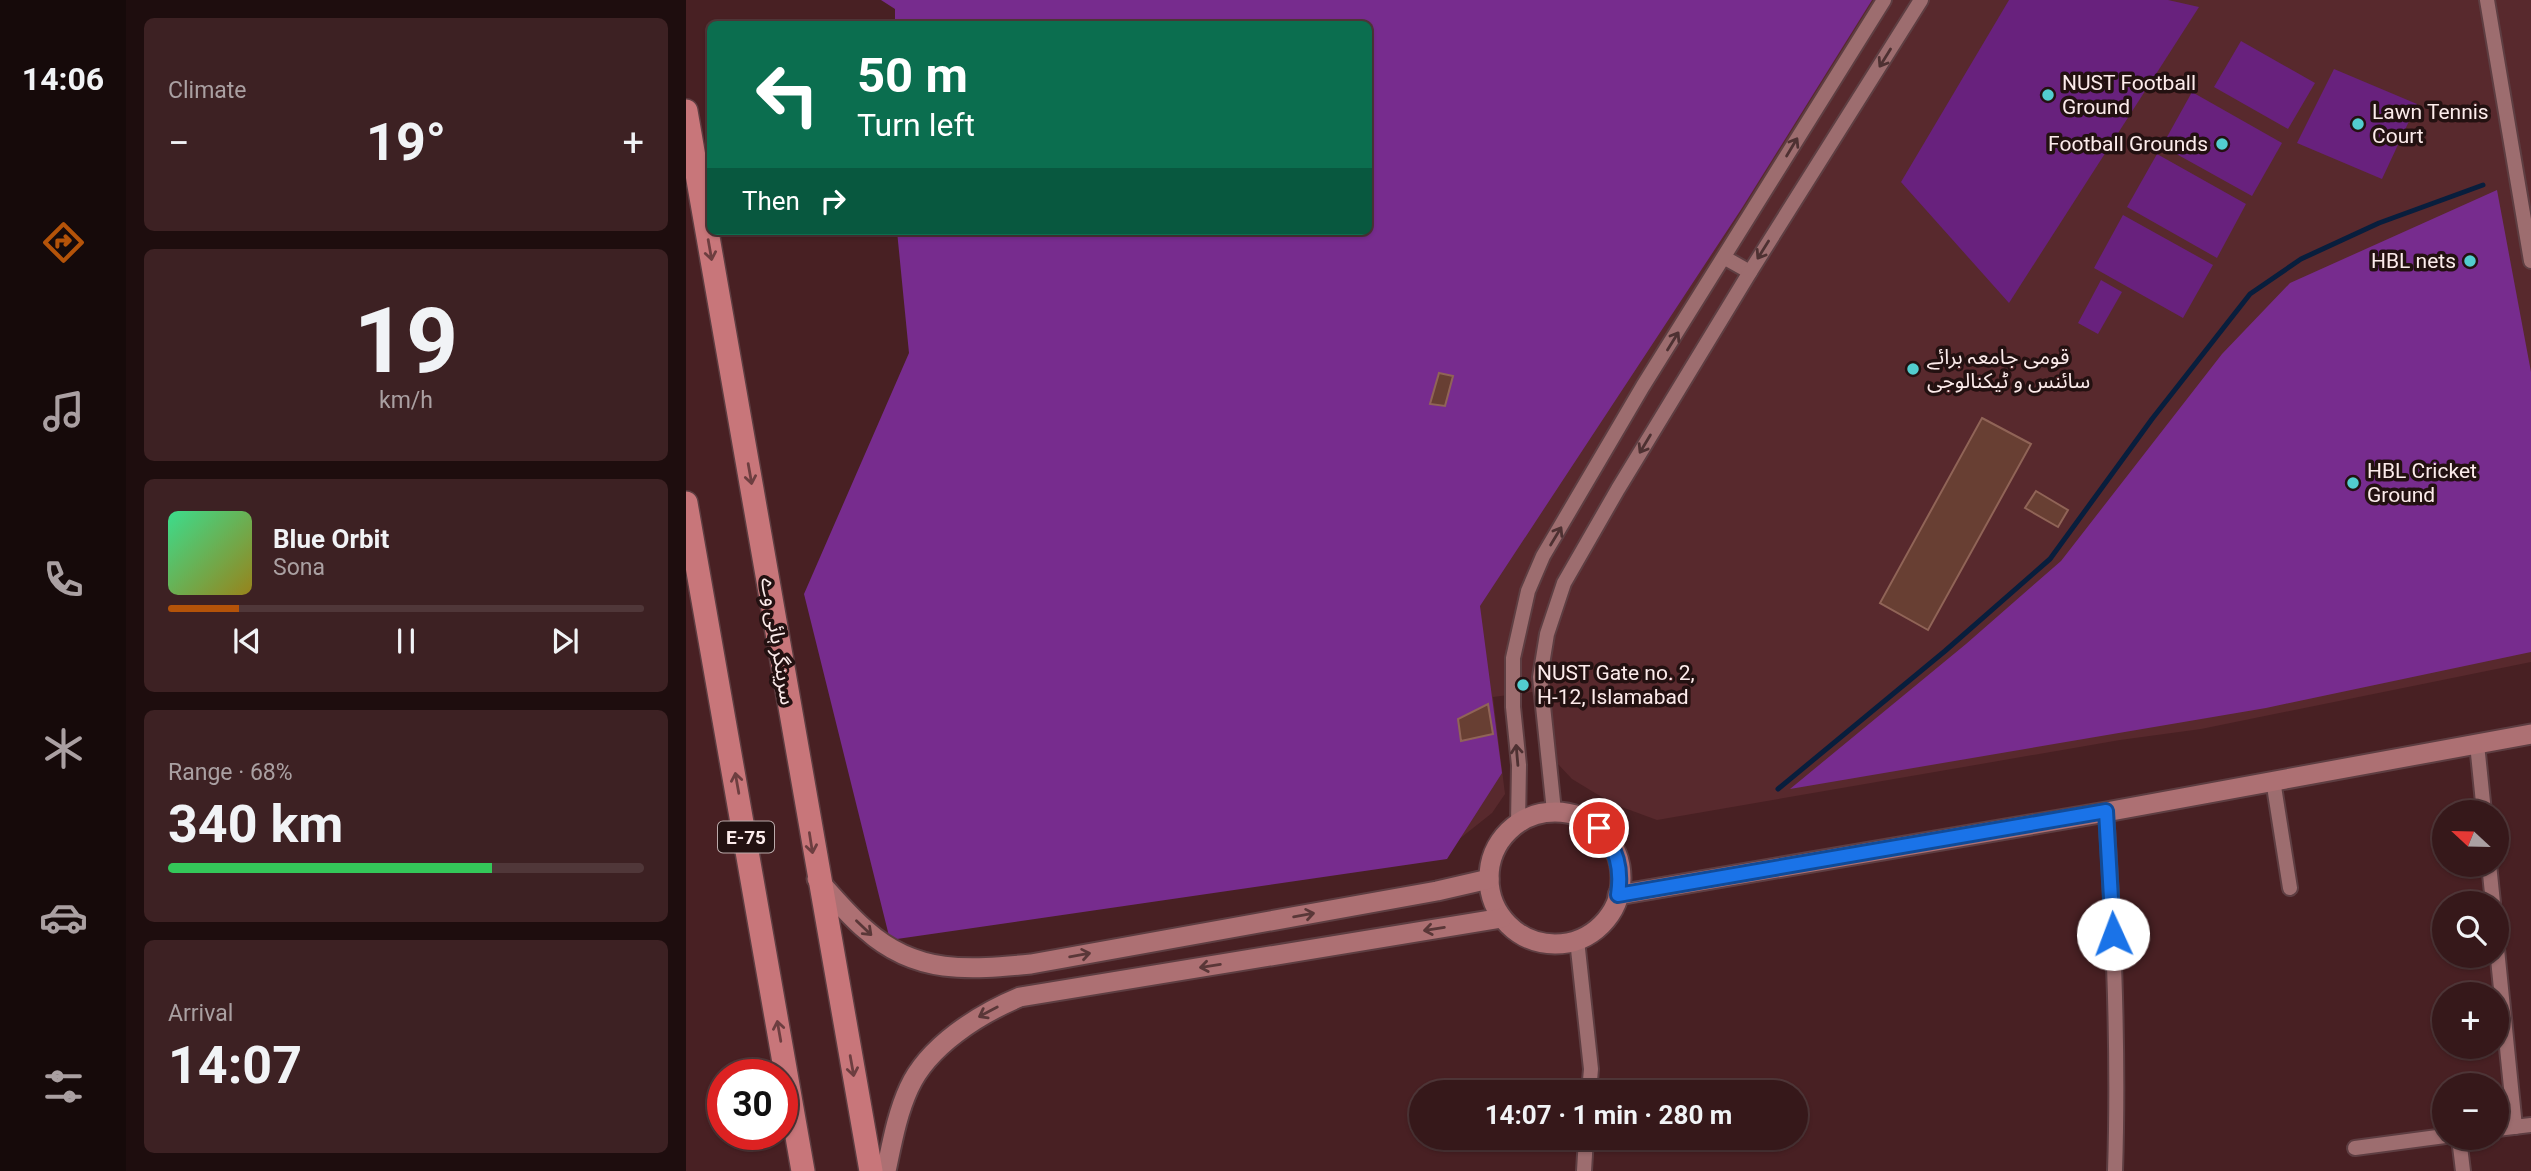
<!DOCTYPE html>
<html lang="en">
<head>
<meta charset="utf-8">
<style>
  body { margin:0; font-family:Roboto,"Noto Sans Arabic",sans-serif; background:#3d2123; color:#f1f3f6; height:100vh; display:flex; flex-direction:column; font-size:26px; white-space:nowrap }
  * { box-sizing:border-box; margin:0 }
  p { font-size:23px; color:#aaa0a2 }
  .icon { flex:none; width:38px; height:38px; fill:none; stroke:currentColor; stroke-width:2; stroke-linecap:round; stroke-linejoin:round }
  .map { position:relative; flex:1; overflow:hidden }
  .details { display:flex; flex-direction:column; gap:18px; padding:18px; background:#1e0d0e; width:560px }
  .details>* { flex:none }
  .banner { position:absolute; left:21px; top:21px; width:665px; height:214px; border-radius:10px; box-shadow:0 2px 5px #0004,0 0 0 2px #503739; background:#0b6e4f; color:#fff; overflow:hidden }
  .needle { width:46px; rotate:292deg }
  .buttons { position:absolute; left:1746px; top:800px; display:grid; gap:14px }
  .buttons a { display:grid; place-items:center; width:77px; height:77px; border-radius:50%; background:#36181a; box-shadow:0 2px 5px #0004,0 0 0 2px #503739; font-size:35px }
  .speed { position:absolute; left:21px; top:1059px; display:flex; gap:14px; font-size:35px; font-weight:700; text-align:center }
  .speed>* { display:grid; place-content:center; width:91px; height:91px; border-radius:50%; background:#36181a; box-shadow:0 2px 5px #0004,0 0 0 2px #503739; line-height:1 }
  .speed .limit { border:10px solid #d22; background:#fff; color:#111 }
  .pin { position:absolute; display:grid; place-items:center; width:60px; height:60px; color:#fff; margin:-30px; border:4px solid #fff; border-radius:50%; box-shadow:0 2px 7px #0007 }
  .me { position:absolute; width:77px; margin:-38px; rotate:358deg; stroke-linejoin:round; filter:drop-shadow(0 0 5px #0008) }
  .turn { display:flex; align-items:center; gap:24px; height:147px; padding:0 35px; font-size:32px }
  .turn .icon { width:91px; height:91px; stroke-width:2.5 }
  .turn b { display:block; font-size:49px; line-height:60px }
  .then { display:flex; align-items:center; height:66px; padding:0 35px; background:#0003; gap:14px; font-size:26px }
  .big { font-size:52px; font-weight:700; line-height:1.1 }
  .details .card { flex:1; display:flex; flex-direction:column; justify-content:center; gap:10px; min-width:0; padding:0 24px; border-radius:10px; background:#3d2123 }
  .details .dial { align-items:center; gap:0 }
  .dial b { font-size:91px; line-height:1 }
  .song { display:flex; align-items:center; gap:21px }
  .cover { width:84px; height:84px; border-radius:10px; background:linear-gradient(135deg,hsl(150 70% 55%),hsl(50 70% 35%)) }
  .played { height:7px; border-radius:4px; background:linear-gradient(90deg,#b45309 15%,#503739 15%) }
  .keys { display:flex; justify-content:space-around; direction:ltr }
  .heat { display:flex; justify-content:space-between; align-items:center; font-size:38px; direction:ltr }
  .charge { height:10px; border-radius:5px; background:linear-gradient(90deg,#34c759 68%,#503739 0) }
  .trip { position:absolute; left:723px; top:1080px; width:399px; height:70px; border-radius:35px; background:#36181a; box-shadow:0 2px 5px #0004,0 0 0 2px #503739; font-weight:700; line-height:70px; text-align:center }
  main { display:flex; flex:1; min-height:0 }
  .tab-bar { display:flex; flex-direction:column; width:126px; justify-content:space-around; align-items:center; background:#160a0a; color:#aaa0a2 }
  .tab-bar .icon { width:49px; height:49px }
  .tab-bar .current { color:#b45309 }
  .tab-bar b { font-size:32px; color:#f1f3f6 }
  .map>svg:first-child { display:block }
  .built { fill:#58292d }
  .green { fill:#68217d }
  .forest { fill:#772c8e }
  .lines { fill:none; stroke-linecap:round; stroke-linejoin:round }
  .stream { stroke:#081e3d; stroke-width:5 }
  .building { fill:#683f33; stroke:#906457; stroke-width:2 }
  .minor-casing { stroke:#5e3e42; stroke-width:18 }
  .secondary-casing { stroke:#5e3e42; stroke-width:23 }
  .trunk-casing { stroke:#5e3e42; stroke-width:26 }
  .minor { stroke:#9d6d6f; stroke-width:14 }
  .secondary { stroke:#ad7073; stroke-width:19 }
  .trunk { stroke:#c8767a; stroke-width:23 }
  .oneway { stroke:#4e3132 }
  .oneway2 { stroke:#6d3e40 }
  .oneway3 { stroke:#5a3738 }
  .route-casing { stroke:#114b97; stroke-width:18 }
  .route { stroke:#1a73e8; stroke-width:12 }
  .poi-dot { fill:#52cdcf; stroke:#231111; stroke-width:2.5 }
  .labels { text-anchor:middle; stroke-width:7; stroke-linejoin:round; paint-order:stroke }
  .shield { fill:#231111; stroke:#baa; stroke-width:2 }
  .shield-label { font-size:19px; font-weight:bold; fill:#fcebeb }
  .poi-label { font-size:21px; fill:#fcebeb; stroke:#231111; text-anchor:start }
  .street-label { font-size:21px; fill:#fcebeb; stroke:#231111 }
</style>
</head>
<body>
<main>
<nav class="tab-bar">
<b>14:06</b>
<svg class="icon current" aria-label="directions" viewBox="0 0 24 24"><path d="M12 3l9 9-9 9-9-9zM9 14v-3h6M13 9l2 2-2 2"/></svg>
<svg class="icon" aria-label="music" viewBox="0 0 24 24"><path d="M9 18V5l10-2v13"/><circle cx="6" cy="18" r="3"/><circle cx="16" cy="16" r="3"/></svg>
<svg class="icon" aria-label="phone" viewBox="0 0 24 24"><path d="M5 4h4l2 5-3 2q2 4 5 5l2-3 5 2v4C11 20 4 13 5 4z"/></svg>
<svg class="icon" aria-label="climate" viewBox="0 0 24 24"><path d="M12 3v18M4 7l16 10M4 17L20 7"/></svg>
<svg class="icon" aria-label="car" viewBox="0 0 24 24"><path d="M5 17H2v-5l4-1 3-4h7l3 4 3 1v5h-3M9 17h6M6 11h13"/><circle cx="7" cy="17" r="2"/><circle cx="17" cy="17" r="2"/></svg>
<svg class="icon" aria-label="filters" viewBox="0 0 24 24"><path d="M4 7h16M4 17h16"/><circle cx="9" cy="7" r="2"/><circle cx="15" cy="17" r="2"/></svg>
</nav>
<section class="details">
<div class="card"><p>Climate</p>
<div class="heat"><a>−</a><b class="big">19°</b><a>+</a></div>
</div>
<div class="card dial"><b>19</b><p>km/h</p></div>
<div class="card">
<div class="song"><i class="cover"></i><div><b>Blue Orbit</b><p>Sona</p></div></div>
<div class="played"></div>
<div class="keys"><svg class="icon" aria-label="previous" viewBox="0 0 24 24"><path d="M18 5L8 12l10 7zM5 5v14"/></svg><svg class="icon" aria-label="pause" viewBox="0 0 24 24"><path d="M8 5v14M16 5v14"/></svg><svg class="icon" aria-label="next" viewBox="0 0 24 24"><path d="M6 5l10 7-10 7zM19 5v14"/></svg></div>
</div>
<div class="card"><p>Range · 68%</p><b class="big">340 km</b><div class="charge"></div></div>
<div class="card"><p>Arrival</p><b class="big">14:07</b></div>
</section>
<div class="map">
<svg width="1845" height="1171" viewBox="0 0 1845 1171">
  <rect width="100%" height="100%" fill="#482023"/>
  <!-- built -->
  <path class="built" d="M546 0H1845V662L1515 729 1434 740 971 820 933 806 909 793 886 779 870 762 862 690 807 697 819 794 806 813 772 840 682 231V24Z"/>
  <!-- green -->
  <g class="green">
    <path d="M1323 0H1482L1513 7 1323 303 1215 182Z"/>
    <path d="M1555 41 1629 83 1602 129 1528 87Z"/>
    <path d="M1648 69 1731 104 1696 179 1611 143Z"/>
    <path d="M1506 92 1596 143 1566 196 1476 146Z"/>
    <path d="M1471 154 1560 204 1531 258 1441 207Z"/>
    <path d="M1437 215 1527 265 1497 318 1408 268Z"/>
    <path d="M1415 280 1436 292 1412 334 1392 323Z"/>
  </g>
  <!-- forest -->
  <g class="forest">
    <path d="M195 0H1186L1056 208 794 606 816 773 761 859 204 940 118 594 223 353 211 231H682V24H209V9Z"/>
    <path d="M1811 190 1845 372V652L1580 708 1104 789 1280 644 1375 561 1536 354 1604 283Z"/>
  </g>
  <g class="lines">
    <!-- stream -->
    <path class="stream" d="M1092 789 1259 651 1364 559 1466 419 1564 294 1615 259 1693 223 1797 185"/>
  </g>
  <!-- building -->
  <g class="building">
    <path d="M753 373 767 376 759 406 744 404Z"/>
    <path d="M1296 418 1345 444 1242 630 1194 603Z"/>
    <path d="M1350 491 1382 510 1372 527 1339 508Z"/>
    <path d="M802 704 807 734 775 741 772 719Z"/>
  </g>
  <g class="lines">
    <!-- minor casing -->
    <g class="minor-casing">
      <g id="minor">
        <path d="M1801 0 1845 261"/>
        <path d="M1039 258 1064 272"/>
        <path d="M1791 744 1798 812"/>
        <path d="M1587 780 1604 888"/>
        <path d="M868 811 854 677 861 634 878 583 932 489 1064 272 1235 0"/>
        <path d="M1420 812C1428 931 1433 1051 1429 1171"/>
        <path d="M832 823 833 765 827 707V658L842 591 857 556 957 386 1198 0"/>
        <path d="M1803 864 1807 903"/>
        <path d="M891 940 905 1069 903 1092"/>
        <path d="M1811 949 1829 1127"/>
        <path d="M1811 1129 1845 1125"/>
        <path d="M1773 1138 1777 1171"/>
        <path d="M1669 1148 1759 1136"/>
        <path d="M898 1171 900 1138"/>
      </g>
    </g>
    <!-- secondary casing -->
    <g class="secondary-casing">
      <g id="secondary">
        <circle cx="869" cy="878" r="66"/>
        <path d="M131 879C147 896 162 915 180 930 230 975 283 970 345 964L751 891 803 879"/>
        <path d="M932 895 1420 812 1845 734"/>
        <path d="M200 1171C206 1143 211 1114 223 1088 242 1046 293 1014 334 997L816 918"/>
      </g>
    </g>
    <!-- trunk casing -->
    <g class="trunk-casing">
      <g id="trunk">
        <path d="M0 111C62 464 120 818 185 1171"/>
        <path d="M0 503 117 1171"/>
      </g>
    </g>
    <!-- minor -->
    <use href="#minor" class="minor"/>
    <!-- secondary -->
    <use href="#secondary" class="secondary"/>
    <!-- trunk -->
    <use href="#trunk" class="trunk"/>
  </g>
  <!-- one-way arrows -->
  <defs><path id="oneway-shaft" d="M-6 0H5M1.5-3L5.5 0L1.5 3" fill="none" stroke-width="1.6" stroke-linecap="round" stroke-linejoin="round" transform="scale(1.75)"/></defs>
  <g class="oneway">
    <use href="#oneway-shaft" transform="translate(1199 58) rotate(122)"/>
    <use href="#oneway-shaft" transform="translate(1106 147) rotate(-59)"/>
    <use href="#oneway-shaft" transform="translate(1077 250) rotate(122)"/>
    <use href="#oneway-shaft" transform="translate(987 341) rotate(-58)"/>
    <use href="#oneway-shaft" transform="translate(959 444) rotate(121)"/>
    <use href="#oneway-shaft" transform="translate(870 536) rotate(-59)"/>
    <use href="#oneway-shaft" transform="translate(831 755) rotate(-95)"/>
  </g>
  <g class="oneway2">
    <use href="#oneway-shaft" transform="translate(24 250) rotate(80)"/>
    <use href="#oneway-shaft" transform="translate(64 474) rotate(80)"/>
    <use href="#oneway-shaft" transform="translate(51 783) rotate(-100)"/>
    <use href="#oneway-shaft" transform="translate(125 843) rotate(81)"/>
    <use href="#oneway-shaft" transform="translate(93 1031) rotate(-100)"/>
    <use href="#oneway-shaft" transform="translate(166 1066) rotate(80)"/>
  </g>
  <g class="oneway3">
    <use href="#oneway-shaft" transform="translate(618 915) rotate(-10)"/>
    <use href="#oneway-shaft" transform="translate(178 928) rotate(44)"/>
    <use href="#oneway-shaft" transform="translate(748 929) rotate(171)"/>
    <use href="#oneway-shaft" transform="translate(394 955) rotate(-10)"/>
    <use href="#oneway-shaft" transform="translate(524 966) rotate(171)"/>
    <use href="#oneway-shaft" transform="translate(302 1012) rotate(152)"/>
  </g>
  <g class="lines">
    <!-- route casing -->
    <g class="route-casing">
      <path id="route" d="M913 828C931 849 936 868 932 895L1420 811 1427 934"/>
    </g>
    <!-- route -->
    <use href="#route" class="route"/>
  </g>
  <!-- markers -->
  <g class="poi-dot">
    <circle cx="1362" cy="95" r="7"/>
    <circle cx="1672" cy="124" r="7"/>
    <circle cx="1536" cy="144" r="7"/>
    <circle cx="1784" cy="261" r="7"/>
    <circle cx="1227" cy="369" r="7"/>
    <circle cx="1667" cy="483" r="7"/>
    <circle cx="837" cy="685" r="7"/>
  </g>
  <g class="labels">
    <!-- shield labels -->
    <rect class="shield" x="32" y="821.5" width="56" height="31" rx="5"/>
    <g class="shield-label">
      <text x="60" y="844">E-75</text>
    </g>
    <!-- poi labels -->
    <g class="poi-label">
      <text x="1376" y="90">NUST Football<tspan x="1376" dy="24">Ground</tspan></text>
      <text x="1686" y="119">Lawn Tennis<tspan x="1686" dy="24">Court</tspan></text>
      <text x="1522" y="151" text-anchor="end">Football Grounds</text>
      <text x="1770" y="268" text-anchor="end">HBL nets</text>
      <text x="1241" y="364">قومی جامعہ برائے<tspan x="1241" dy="24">سائنس و ٹیکنالوجی</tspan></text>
      <text x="1681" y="478">HBL Cricket<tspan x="1681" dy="24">Ground</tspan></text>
      <text x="851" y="680">NUST Gate no. 2,<tspan x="851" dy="24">H-12, Islamabad</tspan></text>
    </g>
    <!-- street labels -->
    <g class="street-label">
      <text transform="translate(92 641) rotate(81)" y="7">سرینگر ہائی وے</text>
    </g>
  </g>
</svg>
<div class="buttons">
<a><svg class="needle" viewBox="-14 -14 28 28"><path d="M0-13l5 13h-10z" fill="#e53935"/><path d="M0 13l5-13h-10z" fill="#aaa0a2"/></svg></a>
<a><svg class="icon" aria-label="search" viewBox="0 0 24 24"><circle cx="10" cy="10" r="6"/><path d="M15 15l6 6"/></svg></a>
<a>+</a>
<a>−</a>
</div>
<div class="speed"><div class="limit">30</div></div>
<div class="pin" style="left:913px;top:828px;background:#d93025"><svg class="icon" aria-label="arrive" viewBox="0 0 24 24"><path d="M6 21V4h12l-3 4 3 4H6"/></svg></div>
<svg class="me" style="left:1427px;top:934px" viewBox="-20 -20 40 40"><circle r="19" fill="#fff"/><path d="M0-13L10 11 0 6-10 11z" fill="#1a73e8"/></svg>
<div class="trip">14:07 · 1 min · 280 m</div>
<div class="banner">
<div class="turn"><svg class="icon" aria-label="left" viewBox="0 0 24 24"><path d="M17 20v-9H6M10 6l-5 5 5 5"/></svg><div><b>50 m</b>Turn left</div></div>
<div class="then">Then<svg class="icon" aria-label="right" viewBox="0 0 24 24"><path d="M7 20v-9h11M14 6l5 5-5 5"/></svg></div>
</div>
</div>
</main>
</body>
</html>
